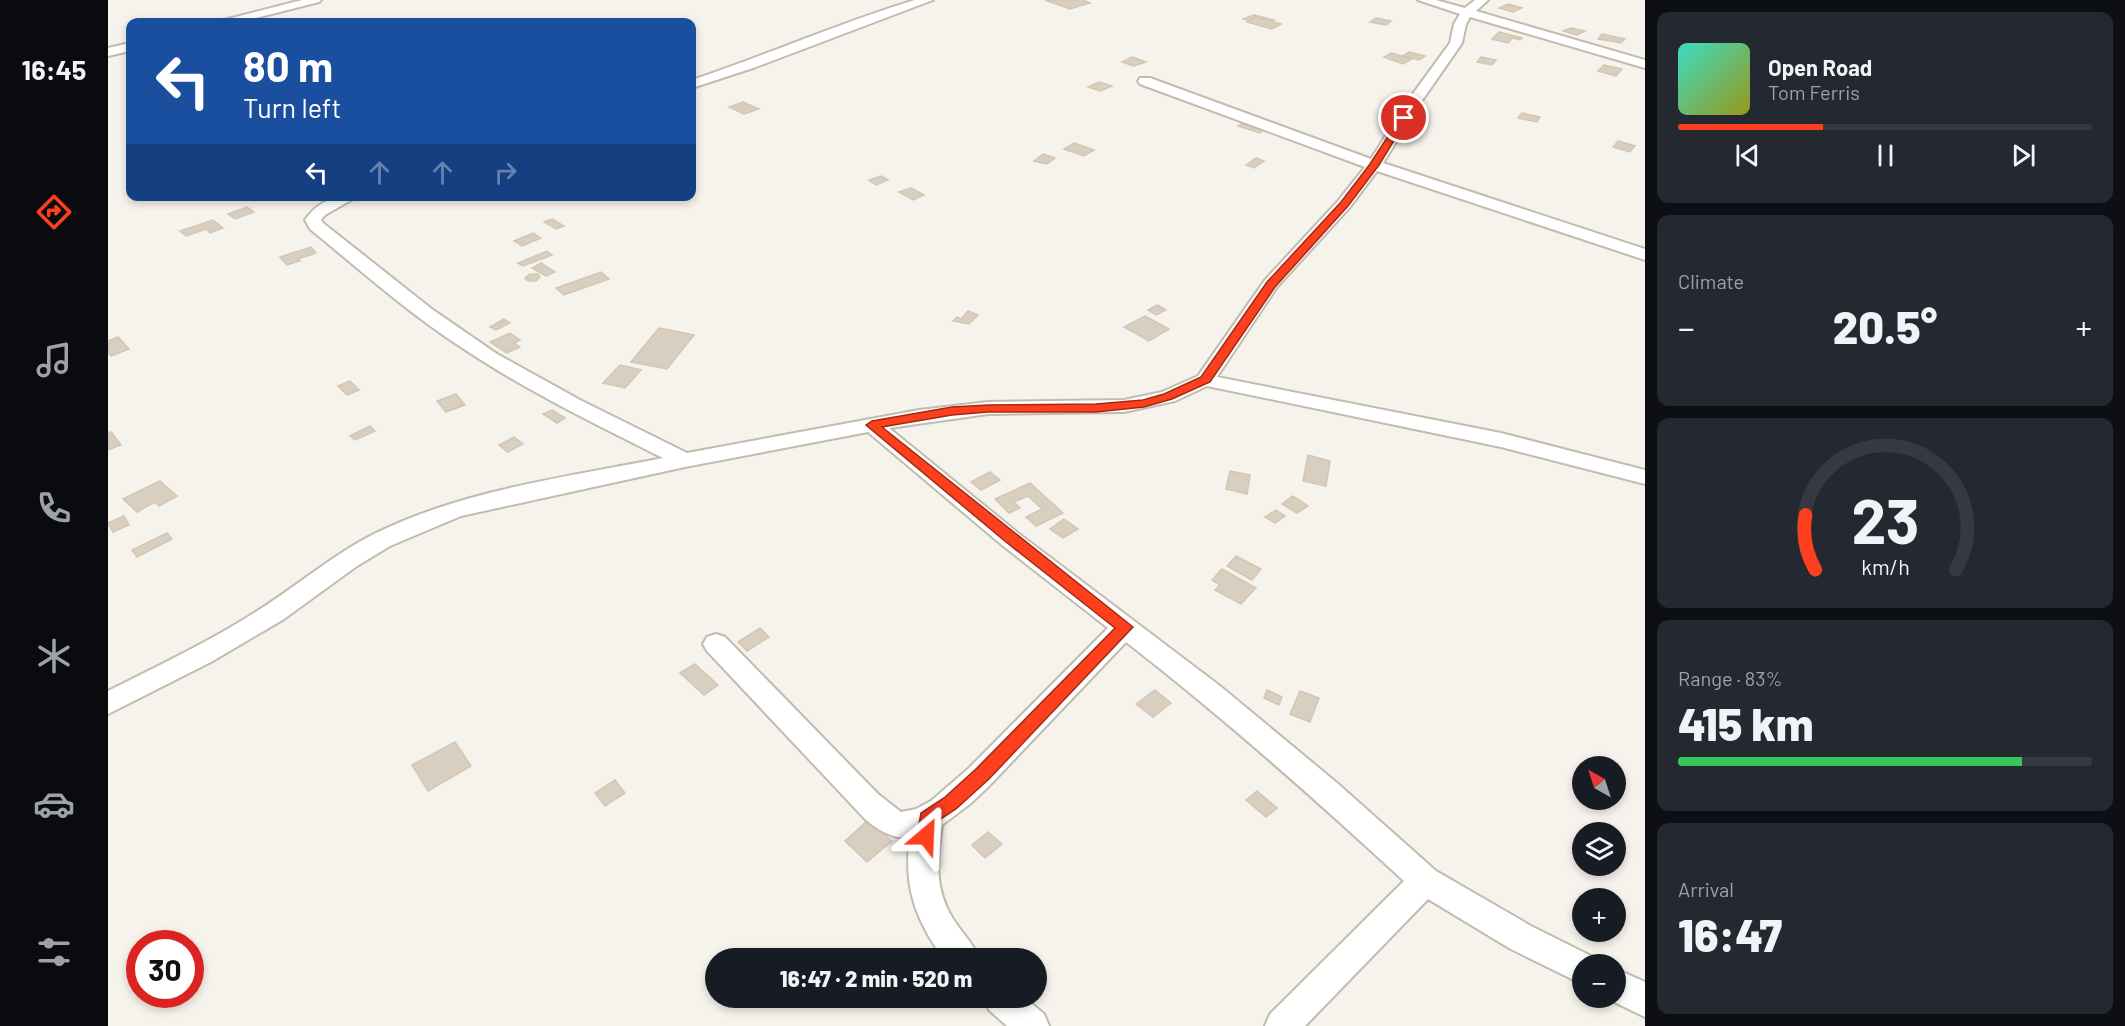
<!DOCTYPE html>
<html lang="en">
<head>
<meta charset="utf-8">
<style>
  body { margin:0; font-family:Barlow,sans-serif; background:#242831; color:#f1f3f6; height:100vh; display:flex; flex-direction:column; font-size:22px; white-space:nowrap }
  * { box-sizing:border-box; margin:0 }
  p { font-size:20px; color:#9ea1a6 }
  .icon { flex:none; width:33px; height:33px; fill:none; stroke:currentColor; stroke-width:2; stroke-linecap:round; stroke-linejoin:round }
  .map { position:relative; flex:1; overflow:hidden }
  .panel { display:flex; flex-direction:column; gap:12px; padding:12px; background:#0d0f14; width:480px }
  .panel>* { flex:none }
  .banner { position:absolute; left:18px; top:18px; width:570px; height:183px; border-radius:12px; box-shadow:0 3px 9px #0003; background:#1a4fa0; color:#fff; overflow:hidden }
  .needle { width:39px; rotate:321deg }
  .controls { position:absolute; left:1464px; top:756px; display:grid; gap:12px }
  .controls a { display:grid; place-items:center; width:54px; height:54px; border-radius:50%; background:#171b24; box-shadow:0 3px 9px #0003; font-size:30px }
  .speed { position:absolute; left:18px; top:930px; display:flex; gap:12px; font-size:30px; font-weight:700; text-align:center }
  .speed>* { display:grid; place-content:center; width:78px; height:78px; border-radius:50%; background:#171b24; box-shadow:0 3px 9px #0003; line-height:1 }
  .speed .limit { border:9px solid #d22; background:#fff; color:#111 }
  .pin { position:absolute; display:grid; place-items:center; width:51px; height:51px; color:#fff; margin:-26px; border:3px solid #fff; border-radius:50%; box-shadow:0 2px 6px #0007 }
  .me { position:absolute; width:66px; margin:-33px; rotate:26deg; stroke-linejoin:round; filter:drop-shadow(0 0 4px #0008) }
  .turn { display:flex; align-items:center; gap:21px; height:126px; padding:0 18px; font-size:27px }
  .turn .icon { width:78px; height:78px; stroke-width:2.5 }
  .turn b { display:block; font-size:42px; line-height:51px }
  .lanes { display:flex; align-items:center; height:57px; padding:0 18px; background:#0003; justify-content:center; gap:30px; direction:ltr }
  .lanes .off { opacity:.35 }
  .big { font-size:45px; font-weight:800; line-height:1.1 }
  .panel .widget { flex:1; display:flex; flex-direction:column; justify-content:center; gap:9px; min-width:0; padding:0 21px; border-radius:12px; background:#242831 }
  .panel .dial { align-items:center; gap:0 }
  .dial svg { height:156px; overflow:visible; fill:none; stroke:#363941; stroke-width:7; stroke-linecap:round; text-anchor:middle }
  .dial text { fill:#f1f3f6; stroke:none }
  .song { display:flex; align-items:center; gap:18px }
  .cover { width:72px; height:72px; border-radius:9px; background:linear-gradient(135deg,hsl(170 70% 55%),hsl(60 70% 35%)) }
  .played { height:6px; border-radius:3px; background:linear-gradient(90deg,#fc3f1d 35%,#363941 35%) }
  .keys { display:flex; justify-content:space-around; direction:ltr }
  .heat { display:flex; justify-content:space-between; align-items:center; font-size:33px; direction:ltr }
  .charge { height:9px; border-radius:4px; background:linear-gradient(90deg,#34c759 83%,#363941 0) }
  .trip { position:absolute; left:597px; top:948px; width:342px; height:60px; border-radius:30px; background:#171b24; box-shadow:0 3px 9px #0003; font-weight:800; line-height:60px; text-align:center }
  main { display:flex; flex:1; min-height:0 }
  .menu { display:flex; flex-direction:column; width:108px; justify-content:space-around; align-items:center; background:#090b0e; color:#9ea1a6 }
  .menu .icon { width:42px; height:42px }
  .menu .active { color:#fc3f1d }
  .menu b { font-size:27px; color:#f1f3f6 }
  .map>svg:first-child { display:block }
  .building { fill:#d8cfc1; stroke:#d3c7b4; stroke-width:1.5 }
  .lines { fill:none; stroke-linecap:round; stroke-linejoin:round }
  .street-casing { stroke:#c2bbae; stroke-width:4 }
  .street { fill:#fff; fill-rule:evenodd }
  .route { fill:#fc3f1d; stroke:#a42913; stroke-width:1.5 }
</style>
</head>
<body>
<main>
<nav class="menu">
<b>16:45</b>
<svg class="icon active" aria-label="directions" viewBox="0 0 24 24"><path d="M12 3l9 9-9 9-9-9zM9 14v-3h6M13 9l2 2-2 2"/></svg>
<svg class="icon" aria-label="music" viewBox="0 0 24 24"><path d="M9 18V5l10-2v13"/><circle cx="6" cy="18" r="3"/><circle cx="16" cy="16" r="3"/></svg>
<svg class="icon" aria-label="phone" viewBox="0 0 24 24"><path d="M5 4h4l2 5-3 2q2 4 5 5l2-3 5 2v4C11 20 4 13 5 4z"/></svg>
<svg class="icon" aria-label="climate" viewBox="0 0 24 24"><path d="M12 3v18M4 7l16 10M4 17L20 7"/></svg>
<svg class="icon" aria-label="car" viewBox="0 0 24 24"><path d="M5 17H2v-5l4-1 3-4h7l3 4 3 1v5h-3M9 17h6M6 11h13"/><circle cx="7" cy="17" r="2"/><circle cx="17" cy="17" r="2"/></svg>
<svg class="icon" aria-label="filters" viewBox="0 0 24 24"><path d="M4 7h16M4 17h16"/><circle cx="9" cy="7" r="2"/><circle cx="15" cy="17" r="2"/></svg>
</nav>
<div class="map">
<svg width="1537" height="1026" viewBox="0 0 1537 1026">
  <rect width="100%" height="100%" fill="#f6f3ec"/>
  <!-- building -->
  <g class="building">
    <path d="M937 0H975L982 3 962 9Z"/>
    <path d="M1400 4 1414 8 1405 12 1391 8Z"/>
    <path d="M1146 15 1166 20 1155 25 1135 19Z"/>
    <path d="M1148 17 1173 24 1164 29 1139 22Z"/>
    <path d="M1268 18 1283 21 1278 25 1262 22Z"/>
    <path d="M1463 28 1477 31 1469 35 1455 31Z"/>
    <path d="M1391 32 1414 38 1412 40 1405 38 1400 43 1384 39Z"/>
    <path d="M1494 34 1517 39 1513 43 1490 39Z"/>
    <path d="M1301 52 1317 56 1311 60 1295 56Z"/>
    <path d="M1283 53 1304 59 1295 64 1276 57Z"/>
    <path d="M1024 57 1038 62 1026 66 1014 62Z"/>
    <path d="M1373 57 1388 60 1384 65 1369 62Z"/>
    <path d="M1496 65 1514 69 1508 76 1490 71Z"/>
    <path d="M991 82 1004 86 992 91 980 87Z"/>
    <path d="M635 102 651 109 636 114 621 107Z"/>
    <path d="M1414 113 1432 117 1429 122 1410 118Z"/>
    <path d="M1136 122 1157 129 1152 133 1130 126Z"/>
    <path d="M1510 141 1527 146 1522 152 1505 147Z"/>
    <path d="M966 143 986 150 976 156 956 149Z"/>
    <path d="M935 154 947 158 939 164 926 161Z"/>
    <path d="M1148 158 1156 161 1146 168 1138 165Z"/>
    <path d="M773 176 780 180 768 185 761 180Z"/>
    <path d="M803 188 816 195 805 200 791 192Z"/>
    <path d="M139 207 146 212 127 219 120 214Z"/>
    <path d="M444 219 456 226 448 229 436 222Z"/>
    <path d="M105 220 115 228 102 233 98 229 78 236 72 231Z"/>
    <path d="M425 233 433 238 414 246 406 241Z"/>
    <path d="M203 247 208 253 190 259 192 261 179 265 172 257Z"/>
    <path d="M439 251 444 255 415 266 410 263Z"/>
    <path d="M433 263 447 272 438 276 424 268Z"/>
    <path d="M493 272 501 279 456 295 448 288Z"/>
    <path d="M422 274H430L432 277 428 281H420L417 278Z"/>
    <path d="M1049 305 1058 310 1048 315 1040 310Z"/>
    <path d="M860 311 870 315 861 324 845 321 849 317 853 319Z"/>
    <path d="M1037 316 1061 329 1041 341 1016 327Z"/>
    <path d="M396 319 402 323 388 330 382 327Z"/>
    <path d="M551 328 586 335 559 369 523 362Z"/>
    <path d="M402 333 412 340 406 343 412 347 399 353 382 342Z"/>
    <path d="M10 337 21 349 3 356 0 352V341Z"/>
    <path d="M512 365 533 370 517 388 495 383Z"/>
    <path d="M242 381 251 390 239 395 230 386Z"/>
    <path d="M348 394 357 405 338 412 329 401Z"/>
    <path d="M444 410 457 418 449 423 435 414Z"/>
    <path d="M262 426 267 431 247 440 242 436Z"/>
    <path d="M3 432 13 445 0 450V433Z"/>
    <path d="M406 437 415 444 400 452 391 445Z"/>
    <path d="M1200 455 1222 461 1218 486 1195 481Z"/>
    <path d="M1122 471 1142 475 1139 494 1118 489Z"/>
    <path d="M882 472 892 480 873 490 863 482Z"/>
    <path d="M52 481 69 496 51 506 47 502 29 512 15 499Z"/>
    <path d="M922 483 955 513 928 526 918 517 934 509 920 496 906 502 912 508 901 513 887 499Z"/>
    <path d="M1185 496 1200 506 1189 513 1174 504Z"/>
    <path d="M1168 510 1177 516 1167 523 1157 517Z"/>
    <path d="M16 516 21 525 5 532 0 523Z"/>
    <path d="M956 519 970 529 955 538 942 529Z"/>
    <path d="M59 533 64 539 29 557 24 550Z"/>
    <path d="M1128 556 1153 569 1144 580 1119 566Z"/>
    <path d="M1114 569 1148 588 1133 604 1107 590 1112 585 1104 580Z"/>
    <path d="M652 628 661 637 639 651 630 642Z"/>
    <path d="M587 664 610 685 596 695 572 673Z"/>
    <path d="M1047 690 1063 703 1045 717 1028 704Z"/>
    <path d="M1159 690 1174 697 1171 705 1156 698Z"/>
    <path d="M1192 691 1211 698 1202 722 1182 714Z"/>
    <path d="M347 742 363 766 320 791 304 765Z"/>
    <path d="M507 780 517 793 497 806 487 793Z"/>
    <path d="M1149 791 1169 808 1158 817 1138 800Z"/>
    <path d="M760 820 784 841 759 862 737 841Z"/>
    <path d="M880 832 894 844 877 858 864 845Z"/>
  </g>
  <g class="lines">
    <!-- street casing -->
    <g class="street-casing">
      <g id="street">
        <path d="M194 0H213L211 2 132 22H114L116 20Z"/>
        <path d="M807 0H825L648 67 584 88V80C659 55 731 23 807 0Z"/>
        <path d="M1310 0H1328L1357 8 1367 0H1380L1368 11 1537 60V68L1362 17 1358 24 1354 43 1313 102 1275 163 1537 249V260L1269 171 1242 207 1169 287 1109 377 1393 433 1537 470V484L1393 447 1099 386 1067 401 1016 412 880 414 781 428 910 533 1112 686 1229 783 1328 871 1423 926 1485 957 1489 964H1474V984L1401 948 1320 899 1197 1026H1157L1162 1014 1296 881C1206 798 1115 717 1018 642L881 786 862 804 834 825C829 859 826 889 845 919 854 933 865 943 871 958H835C807 919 795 885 802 837 786 840 770 830 758 820L599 651 595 644 599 637 608 634 617 637 770 794 793 812 808 809 823 801 860 769 1000 628 894 545 760 432 577 467 353 516 282 546 249 566 176 619 103 662 0 714V691C54 664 109 638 160 604 195 581 228 553 266 534 355 490 458 477 555 458 485 423 415 389 350 345 298 311 251 269 202 229L197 220C211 200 227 196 250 196L217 215 213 220 215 223 325 310 389 354 472 400 579 453 811 410 880 402 1016 400 1054 392 1090 376 1157 280 1230 201 1257 167 1032 84 1030 81 1032 78H1042L1263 159 1299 102 1342 43 1346 24 1352 14Z"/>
        <path d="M22 43V51L0 56V48Z"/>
        <path d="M1508 969 1537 982V1017L1498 998H1508Z"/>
        <path d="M876 998H917L936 1014 941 1026H899L881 1010Z"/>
      </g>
    </g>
    <!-- street -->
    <use href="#street" class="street"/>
  </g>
  <!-- route -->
  <path class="route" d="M1293 116 1300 118 1271 165 1240 206 1167 287 1102 382 1064 399 1036 407 988 412H880L844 415 774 427 1025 627 881 779 848 809 828 822 824 842 818 844 811 842 809 836 813 813 836 798 869 768 1007 628 898 542 758 425 764 421 844 407 880 405 988 404 1035 400 1056 394 1093 377 1159 282 1233 202 1262 164Z"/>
</svg>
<div class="controls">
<a><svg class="needle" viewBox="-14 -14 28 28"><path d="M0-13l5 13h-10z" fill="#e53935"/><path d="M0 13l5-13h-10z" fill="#9ea1a6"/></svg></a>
<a><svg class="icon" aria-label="layers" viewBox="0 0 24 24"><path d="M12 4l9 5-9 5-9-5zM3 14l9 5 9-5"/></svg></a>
<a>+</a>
<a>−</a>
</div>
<div class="speed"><div class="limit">30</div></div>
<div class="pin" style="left:1296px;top:118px;background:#d93025"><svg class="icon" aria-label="arrive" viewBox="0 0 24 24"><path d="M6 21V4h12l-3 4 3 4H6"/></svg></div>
<svg class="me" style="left:818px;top:836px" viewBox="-20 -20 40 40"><path d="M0-17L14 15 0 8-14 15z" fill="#fc3f1d" stroke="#fff" stroke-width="4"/></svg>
<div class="trip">16:47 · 2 min · 520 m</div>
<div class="banner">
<div class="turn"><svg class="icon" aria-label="left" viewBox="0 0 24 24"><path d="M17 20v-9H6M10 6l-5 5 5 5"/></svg><div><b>80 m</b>Turn left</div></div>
<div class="lanes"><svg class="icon" aria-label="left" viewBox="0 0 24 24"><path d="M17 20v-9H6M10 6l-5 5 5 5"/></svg><svg class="icon off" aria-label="ahead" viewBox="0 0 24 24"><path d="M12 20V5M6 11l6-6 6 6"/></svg><svg class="icon off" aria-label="ahead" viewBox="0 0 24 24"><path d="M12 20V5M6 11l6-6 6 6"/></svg><svg class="icon off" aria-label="right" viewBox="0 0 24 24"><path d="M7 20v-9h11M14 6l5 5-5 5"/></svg></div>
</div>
</div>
<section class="panel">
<div class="widget">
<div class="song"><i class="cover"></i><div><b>Open Road</b><p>Tom Ferris</p></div></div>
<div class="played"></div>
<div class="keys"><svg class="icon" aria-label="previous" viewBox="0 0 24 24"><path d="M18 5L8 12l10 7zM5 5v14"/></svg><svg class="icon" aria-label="pause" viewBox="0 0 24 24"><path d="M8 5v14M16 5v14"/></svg><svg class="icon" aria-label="next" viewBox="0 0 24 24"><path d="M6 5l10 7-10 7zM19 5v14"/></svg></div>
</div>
<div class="widget"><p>Climate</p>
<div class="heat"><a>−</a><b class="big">20.5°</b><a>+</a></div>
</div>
<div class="widget dial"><svg viewBox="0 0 100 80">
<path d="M14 69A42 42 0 1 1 86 69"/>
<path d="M14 69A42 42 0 0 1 9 41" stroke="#fc3f1d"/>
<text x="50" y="56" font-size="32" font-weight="700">23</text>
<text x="50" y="72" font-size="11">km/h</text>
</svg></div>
<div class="widget"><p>Range · 83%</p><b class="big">415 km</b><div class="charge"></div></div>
<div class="widget"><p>Arrival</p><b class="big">16:47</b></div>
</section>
</main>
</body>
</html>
